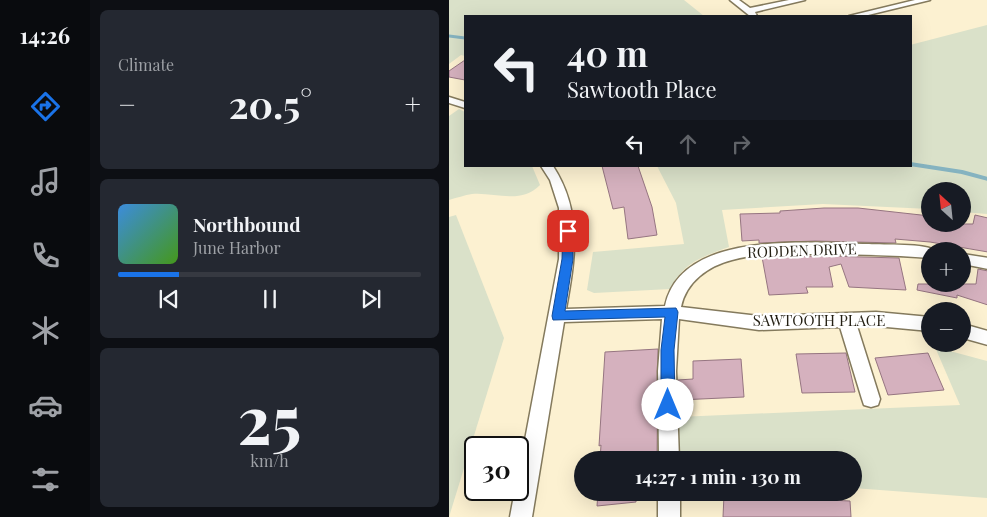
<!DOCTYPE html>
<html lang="en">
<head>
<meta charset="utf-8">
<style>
  body { margin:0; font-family:"Playfair Display",serif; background:#242831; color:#f1f3f6; height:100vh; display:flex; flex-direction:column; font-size:19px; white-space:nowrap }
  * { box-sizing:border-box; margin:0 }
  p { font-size:16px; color:#9ea1a6 }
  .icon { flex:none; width:28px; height:28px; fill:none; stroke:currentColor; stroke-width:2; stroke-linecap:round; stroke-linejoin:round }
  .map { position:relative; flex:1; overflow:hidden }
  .drawer { display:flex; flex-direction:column; gap:10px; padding:10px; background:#0d0f14; width:359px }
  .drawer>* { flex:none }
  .banner { position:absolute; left:15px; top:15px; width:448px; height:152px; border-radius:0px; box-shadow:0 5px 20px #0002; background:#171b24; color:#f1f3f6; overflow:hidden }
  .needle { width:32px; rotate:333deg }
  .tools { position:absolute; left:472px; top:182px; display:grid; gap:10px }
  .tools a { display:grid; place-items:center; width:50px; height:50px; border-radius:50%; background:#171b24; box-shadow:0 5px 20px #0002; font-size:25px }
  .speed { position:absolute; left:15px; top:436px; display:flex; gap:10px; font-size:25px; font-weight:700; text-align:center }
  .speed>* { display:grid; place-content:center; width:65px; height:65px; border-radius:50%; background:#171b24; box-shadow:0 5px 20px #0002; line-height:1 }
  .speed .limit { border:2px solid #111; border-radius:8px; background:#fff; color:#111 }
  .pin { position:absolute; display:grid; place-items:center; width:42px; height:42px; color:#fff; margin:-21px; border-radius:10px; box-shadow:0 2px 8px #0006 }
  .me { position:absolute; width:55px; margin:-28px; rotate:0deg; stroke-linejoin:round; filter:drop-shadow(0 0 4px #0008) }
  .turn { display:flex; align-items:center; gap:18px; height:105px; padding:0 20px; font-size:22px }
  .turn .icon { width:65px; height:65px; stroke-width:2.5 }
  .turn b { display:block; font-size:35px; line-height:42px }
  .lanes { display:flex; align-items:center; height:48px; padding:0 20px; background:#0003; justify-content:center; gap:25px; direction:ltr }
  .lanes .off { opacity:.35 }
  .big { font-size:38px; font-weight:700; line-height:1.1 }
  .drawer .tile { flex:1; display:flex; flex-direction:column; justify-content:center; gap:8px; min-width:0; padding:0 18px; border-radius:8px; background:#242831 }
  .drawer .dial { align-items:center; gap:0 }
  .dial b { font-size:65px; line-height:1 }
  .song { display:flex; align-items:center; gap:15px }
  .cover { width:60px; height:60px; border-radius:8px; background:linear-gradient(135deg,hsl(210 70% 55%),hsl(100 70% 35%)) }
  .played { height:5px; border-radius:2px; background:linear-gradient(90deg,#1a73e8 20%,#363941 20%) }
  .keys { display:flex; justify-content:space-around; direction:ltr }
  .heat { display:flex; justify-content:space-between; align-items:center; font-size:28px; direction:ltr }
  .trip { position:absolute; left:125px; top:451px; width:288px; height:50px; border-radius:25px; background:#171b24; box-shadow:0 5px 20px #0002; font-weight:700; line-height:50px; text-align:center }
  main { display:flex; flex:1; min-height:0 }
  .tabs { display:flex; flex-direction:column; width:90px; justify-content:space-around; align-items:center; background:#090b0e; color:#9ea1a6 }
  .tabs .icon { width:35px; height:35px }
  .tabs .current { color:#1a73e8 }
  .tabs b { font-size:22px; color:#f1f3f6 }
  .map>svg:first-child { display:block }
  .green { fill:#dae1c9 }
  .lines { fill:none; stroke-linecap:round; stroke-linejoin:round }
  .stream-far1 { stroke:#85b3c0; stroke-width:3 }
  .stream { stroke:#85b3c0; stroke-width:4 }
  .building { fill:#d5b1be; stroke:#967581 }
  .minor-casing { stroke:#847a5d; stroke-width:3 }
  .minor { fill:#fff; fill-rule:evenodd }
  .route { fill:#1a73e8; stroke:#114b97 }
  .labels { text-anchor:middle; stroke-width:4.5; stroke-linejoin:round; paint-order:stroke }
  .street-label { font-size:15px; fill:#231f13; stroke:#fff }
</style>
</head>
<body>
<main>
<nav class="tabs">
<b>14:26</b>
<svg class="icon current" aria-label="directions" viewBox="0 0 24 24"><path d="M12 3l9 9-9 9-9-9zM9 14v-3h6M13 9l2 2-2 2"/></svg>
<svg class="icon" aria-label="music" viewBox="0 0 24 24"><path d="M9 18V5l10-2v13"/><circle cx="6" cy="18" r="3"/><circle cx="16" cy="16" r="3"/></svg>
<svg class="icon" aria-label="phone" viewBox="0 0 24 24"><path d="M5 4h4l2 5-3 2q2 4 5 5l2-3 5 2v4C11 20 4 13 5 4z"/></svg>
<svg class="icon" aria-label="climate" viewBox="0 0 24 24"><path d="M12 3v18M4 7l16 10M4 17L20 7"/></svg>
<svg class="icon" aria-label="car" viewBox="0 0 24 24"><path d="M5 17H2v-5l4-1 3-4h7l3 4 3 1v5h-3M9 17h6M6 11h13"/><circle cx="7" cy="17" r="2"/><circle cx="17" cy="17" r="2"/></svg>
<svg class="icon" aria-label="filters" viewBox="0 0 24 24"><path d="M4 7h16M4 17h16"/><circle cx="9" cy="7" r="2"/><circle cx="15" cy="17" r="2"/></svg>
</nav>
<section class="drawer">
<div class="tile"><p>Climate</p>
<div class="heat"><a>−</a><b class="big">20.5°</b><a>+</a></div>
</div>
<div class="tile">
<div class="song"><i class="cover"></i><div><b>Northbound</b><p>June Harbor</p></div></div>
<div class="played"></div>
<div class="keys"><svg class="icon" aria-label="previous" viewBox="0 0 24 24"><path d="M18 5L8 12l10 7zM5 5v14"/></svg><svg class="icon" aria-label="pause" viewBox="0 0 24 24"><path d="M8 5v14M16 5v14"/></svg><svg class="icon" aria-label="next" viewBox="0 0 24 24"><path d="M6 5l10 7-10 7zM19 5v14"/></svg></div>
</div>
<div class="tile dial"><b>25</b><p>km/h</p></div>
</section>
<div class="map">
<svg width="539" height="517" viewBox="0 0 539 517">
  <rect width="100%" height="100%" fill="#fcf1d1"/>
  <!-- green -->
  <g class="green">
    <path d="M0 0H235L255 16H16V56L12 55 0 64Z"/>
    <path d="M538 25V214L514 212V191H481V209L374 204 273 210 280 247C253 257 235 262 221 289L145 293 138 290 144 252 235 244 227 203 208 166H461V45Z"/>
    <path d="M10 109 16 112V166H83L91 185C72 205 46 192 23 194 16 195 7 198 0 200V116Z"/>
    <path d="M7 215 55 338 0 517V217Z"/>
    <path d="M486 347 538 361V498L404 488V460H230L229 417 511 405Z"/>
  </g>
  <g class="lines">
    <!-- stream-far1 -->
    <path class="stream-far1" d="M0 36 16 38"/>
    <!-- stream -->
    <path class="stream" d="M461 164 513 172 539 179"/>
  </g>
  <!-- building -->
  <g class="building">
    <path d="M16 60V80L0 77V71Z"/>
    <path d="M153 166H189L203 207 208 235 179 239 175 207 164 209Z"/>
    <path d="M375 208H409L481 216V224H524L526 215 539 218V252L481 242 446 239 447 243 366 241 310 243V240L293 241 291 214 331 213V211Z"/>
    <path d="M378 256 450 258 457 290 400 287 392 264 380 267 384 287H357L359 293 320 295 313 257Z"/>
    <path d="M529 269 539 271V305L508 295V298L468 290 469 284H527Z"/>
    <path d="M209 349 208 460H151L152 445 150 446 156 352Z"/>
    <path d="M397 353 406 392 353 393 347 354Z"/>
    <path d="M479 353 495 390 439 395 426 358Z"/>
    <path d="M292 359 295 397 230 400 229 380 244 379V361Z"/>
    <path d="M149 492H187V502L148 506Z"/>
    <path d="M275 495 401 501 402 517H274Z"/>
  </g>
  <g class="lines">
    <!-- minor casing -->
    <g class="minor-casing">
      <g id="minor">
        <path d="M281 0H290L301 8 340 0H356L306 12 308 16H301Z"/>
        <path d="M466 0H481L415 16H400Z"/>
        <path d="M0 97 16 102V108L0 103Z"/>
        <path d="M92 166H104C134 212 126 259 117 309L216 306C232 229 362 243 420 244 434 245 478 243 487 251H481V258C442 255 402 254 363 254 336 254 308 253 283 260 259 266 237 282 232 307L310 316 427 312 481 317V331L427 326H408L431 399 429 405 422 407 415 405 413 399 391 327 310 330 230 319 227 371 230 460H210L209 371 213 319 115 322 83 517H61L66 490H69V477L110 259V208L101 180Z"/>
        <path d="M514 254 539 258V269L514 264Z"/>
        <path d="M514 324 539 331V345L514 338Z"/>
        <rect x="209" y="492" width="22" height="25"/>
      </g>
    </g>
    <!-- minor -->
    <use href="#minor" class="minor"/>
  </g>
  <!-- route -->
  <path class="route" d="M119 227 124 231V259L116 311 227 308 229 312 225 350 226 405 224 409 219 411 214 409 212 405V350L216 317 104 320 103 316 113 259 114 231Z"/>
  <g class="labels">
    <!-- street labels -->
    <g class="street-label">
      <text transform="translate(353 251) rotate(-2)" y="5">RODDEN DRIVE</text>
      <text x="370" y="326">SAWTOOTH PLACE</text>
    </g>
  </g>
</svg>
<div class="tools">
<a><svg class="needle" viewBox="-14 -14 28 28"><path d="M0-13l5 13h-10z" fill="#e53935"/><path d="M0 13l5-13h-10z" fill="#9ea1a6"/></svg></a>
<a>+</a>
<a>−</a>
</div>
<div class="speed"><div class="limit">30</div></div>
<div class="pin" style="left:119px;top:231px;background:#d93025"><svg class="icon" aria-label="arrive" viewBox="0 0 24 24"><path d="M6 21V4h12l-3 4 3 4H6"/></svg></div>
<svg class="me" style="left:219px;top:405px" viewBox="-20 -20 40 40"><circle r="19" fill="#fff"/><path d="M0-13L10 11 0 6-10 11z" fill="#1a73e8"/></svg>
<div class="trip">14:27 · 1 min · 130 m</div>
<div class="banner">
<div class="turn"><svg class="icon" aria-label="left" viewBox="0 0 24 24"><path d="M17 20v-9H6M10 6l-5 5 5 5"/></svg><div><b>40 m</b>Sawtooth Place</div></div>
<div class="lanes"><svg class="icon" aria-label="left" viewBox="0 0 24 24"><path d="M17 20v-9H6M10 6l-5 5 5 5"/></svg><svg class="icon off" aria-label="ahead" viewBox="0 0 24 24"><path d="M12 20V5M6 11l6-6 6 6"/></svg><svg class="icon off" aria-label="right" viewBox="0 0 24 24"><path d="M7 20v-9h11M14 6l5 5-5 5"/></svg></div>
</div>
</div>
</main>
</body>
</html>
